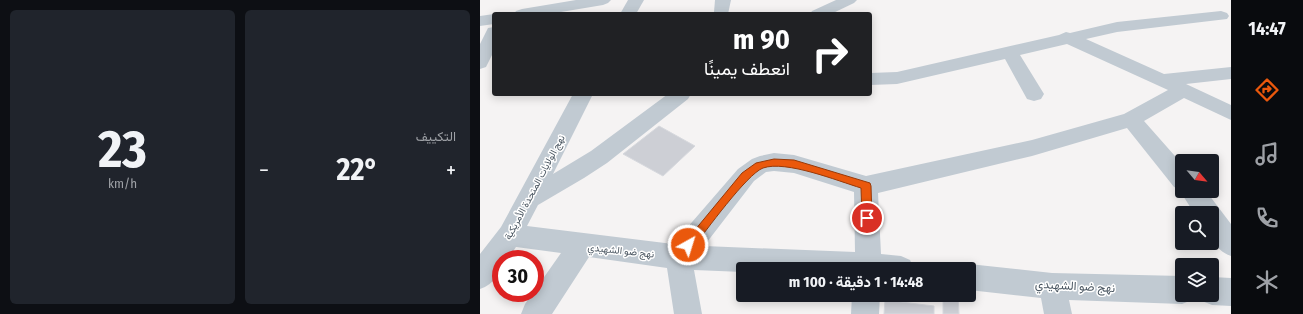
<!DOCTYPE html>
<html lang="ar">
<head>
<meta charset="utf-8">
<style>
  body { margin:0; font-family:"Fira Sans Condensed",Vazirmatn,sans-serif; background:#20242c; color:#f1f3f6; direction:rtl; height:100vh; display:flex; flex-direction:column; font-size:15px; white-space:nowrap }
  * { box-sizing:border-box; margin:0 }
  p { font-size:13px; color:#9ea1a6 }
  .icon { flex:none; width:22px; height:22px; fill:none; stroke:currentColor; stroke-width:2; stroke-linecap:round; stroke-linejoin:round }
  .map { position:relative; flex:1; overflow:hidden; direction:ltr }
  .drawer { display:flex; flex-direction:column; gap:10px; padding:10px; background:#0d0f14; width:480px }
  .drawer>* { flex:none }
  .guide { position:absolute; left:12px; top:12px; width:380px; height:84px; border-radius:4px; box-shadow:0 2px 10px #0003; direction:rtl; background:#202124; color:#fff; overflow:hidden }
  .needle { width:26px; rotate:119deg }
  .buttons { position:absolute; left:695px; top:154px; display:grid; gap:8px }
  .buttons a { display:grid; place-items:center; width:44px; height:44px; border-radius:4px; background:#171b24; box-shadow:0 2px 10px #0003; font-size:20px }
  .speed { position:absolute; left:12px; top:250px; display:flex; gap:8px; font-size:20px; font-weight:700; text-align:center }
  .speed>* { display:grid; place-content:center; width:52px; height:52px; border-radius:50%; background:#171b24; box-shadow:0 2px 10px #0003; line-height:1 }
  .speed .limit { border:6px solid #d22; background:#fff; color:#111 }
  .pin { position:absolute; display:grid; place-items:center; width:34px; height:34px; color:#fff; margin:-17px; border:2px solid #fff; border-radius:50%; box-shadow:0 1px 4px #0007 }
  .me { position:absolute; width:44px; margin:-22px; rotate:39deg; stroke-linejoin:round; filter:drop-shadow(0 0 3px #0008) }
  .turn { display:flex; align-items:center; gap:14px; height:84px; padding:0 16px; font-size:18px }
  .turn .icon { width:52px; height:52px; stroke-width:2.5 }
  .turn b { display:block; font-size:28px; line-height:34px }
  .big { font-size:30px; font-weight:700; line-height:1.1 }
  .drawer .tile { flex:1; display:flex; flex-direction:column; justify-content:center; gap:6px; min-width:0; padding:0 14px; border-radius:6px; background:#20242c }
  .drawer .dial { align-items:center; gap:0 }
  .dial b { font-size:52px; line-height:1 }
  .heat { display:flex; justify-content:space-between; align-items:center; font-size:22px; direction:ltr }
  .drawer .tiles { flex:1; display:grid; gap:10px; grid-template-columns:repeat(2,1fr) }
  .trip { position:absolute; left:256px; top:262px; width:240px; height:40px; border-radius:4px; background:#171b24; box-shadow:0 2px 10px #0003; font-weight:700; line-height:40px; text-align:center; direction:rtl }
  main { display:flex; flex:1; min-height:0 }
  .menu { display:flex; flex-direction:column; width:72px; justify-content:space-around; align-items:center; background:#090b0e; color:#9ea1a6 }
  .menu .icon { width:28px; height:28px }
  .menu .current { color:#ea580c }
  .menu b { font-size:18px; color:#f1f3f6 }
  .map>svg:first-child { display:block }
  .building { fill:#cdcfd5; stroke:#d7d9de }
  .lines { fill:none; stroke-linecap:round; stroke-linejoin:round }
  .minor { fill:#c1cad2; fill-rule:evenodd }
  .route { fill:#ea580c; stroke:#983908 }
  .labels { text-anchor:middle; stroke-width:3; stroke-linejoin:round; paint-order:stroke }
  .street-label { font-size:10px; fill:#4a5661; stroke:#fff }
  .near-street-label { font-size:12px; fill:#4a5661; stroke:#fff }
</style>
</head>
<body>
<main>
<nav class="menu">
<b>14:47</b>
<svg class="icon current" aria-label="directions" viewBox="0 0 24 24"><path d="M12 3l9 9-9 9-9-9zM9 14v-3h6M13 9l2 2-2 2"/></svg>
<svg class="icon" aria-label="music" viewBox="0 0 24 24"><path d="M9 18V5l10-2v13"/><circle cx="6" cy="18" r="3"/><circle cx="16" cy="16" r="3"/></svg>
<svg class="icon" aria-label="phone" viewBox="0 0 24 24"><path d="M5 4h4l2 5-3 2q2 4 5 5l2-3 5 2v4C11 20 4 13 5 4z"/></svg>
<svg class="icon" aria-label="climate" viewBox="0 0 24 24"><path d="M12 3v18M4 7l16 10M4 17L20 7"/></svg>
</nav>
<div class="map">
<svg width="751" height="314" viewBox="0 0 751 314">
  <rect width="100%" height="100%" fill="#f5f3f3"/>
  <!-- building -->
  <g class="building">
    <path d="M179 126 215 146 183 176 143 154Z"/>
    <path d="M463 295H478L479 314H463Z"/>
    <path d="M405 300 454 306V314H404Z"/>
  </g>
  <g class="lines">
    <!-- minor -->
    <g class="minor">
      <path d="M96 0H131L128 3 123 5 69 14H34L36 11 42 9Z"/>
      <path d="M148 0H164L156 14H140Z"/>
      <path d="M235 0H251L248 14H236L234 12Z"/>
      <path d="M356 0H377L374 3 351 14H330L332 11Z"/>
      <path d="M741 11 747 13 749 16 747 19 637 32 606 39 684 74 751 67V79L706 84 751 105V120L704 98 664 121 702 164V191H726L751 224V256C730 248 732 233 732 213H714L700 191 701 189 694 187 647 128 552 156 398 193 401 254 421 256 430 260 434 269H263V272L214 270 222 314H194L187 268 109 257 72 314H41L45 304 53 293H55V290L81 253 36 247 28 259H21C21 274 14 284 0 289V254L21 227 93 94H113L73 174 111 151 188 94H211L208 99 127 163 104 178 58 205 47 226 193 244 258 169 272 159 280 156 294 153 314 155 386 176 552 140 644 114 688 90 587 44 540 55 564 94 561 99 554 101 547 99 525 59 417 84 390 85V73L417 72 579 35 586 32 590 33 637 22ZM294 171 314 173 374 192 375 252 224 246 274 181 286 172Z"/>
      <path d="M14 14V24L0 26V16Z"/>
      <path d="M14 27V51L6 67 0 69V44L8 28Z"/>
      <path d="M489 264 572 273 702 276V295H714L712 300 702 304 589 300 592 314H564L561 298 489 290V269H479Z"/>
      <path d="M732 277 751 278V306L732 305 722 301 720 295H732Z"/>
      <path d="M372 295H400L399 314H371Z"/>
    </g>
  </g>
  <!-- route -->
  <path class="route" d="M294 159 314 160 390 183 391 186 392 218 391 221 387 222 383 221 382 218 381 188C358 181 306 160 283 168 267 174 225 232 212 249L208 250 205 249 203 245 205 242 262 173 276 163Z"/>
  <g class="labels">
    <!-- street labels -->
    <g class="street-label">
      <text transform="translate(54 187) rotate(-62)" y="4">نهج الولايات المتحدة الأمريكية</text>
      <text transform="translate(141 250) rotate(6)" y="4">نهج ضو الشهيدي</text>
    </g>
    <!-- near-street labels -->
    <g class="near-street-label">
      <text transform="translate(595 286) rotate(3)" y="4">نهج ضو الشهيدي</text>
    </g>
  </g>
</svg>
<div class="buttons">
<a><svg class="needle" viewBox="-14 -14 28 28"><path d="M0-13l5 13h-10z" fill="#e53935"/><path d="M0 13l5-13h-10z" fill="#9ea1a6"/></svg></a>
<a><svg class="icon" aria-label="search" viewBox="0 0 24 24"><circle cx="10" cy="10" r="6"/><path d="M15 15l6 6"/></svg></a>
<a><svg class="icon" aria-label="layers" viewBox="0 0 24 24"><path d="M12 4l9 5-9 5-9-5zM3 14l9 5 9-5"/></svg></a>
</div>
<div class="speed"><div class="limit">30</div></div>
<div class="pin" style="left:387px;top:218px;background:#d93025"><svg class="icon" aria-label="arrive" viewBox="0 0 24 24"><path d="M6 21V4h12l-3 4 3 4H6"/></svg></div>
<svg class="me" style="left:208px;top:245px" viewBox="-20 -20 40 40"><circle r="17" fill="#ea580c" stroke="#fff" stroke-width="3"/><path d="M0-11L8 9 0 5-8 9z" fill="#fff"/></svg>
<div class="trip">14:48 · 1 دقيقة · 100 m</div>
<div class="guide">
<div class="turn"><svg class="icon" aria-label="right" viewBox="0 0 24 24"><path d="M7 20v-9h11M14 6l5 5-5 5"/></svg><div><b>90 m</b>انعطف يمينًا</div></div>
</div>
</div>
<section class="drawer">
<div class="tiles">
<div class="tile"><p>التكييف</p>
<div class="heat"><a>−</a><b class="big">22°</b><a>+</a></div>
</div>
<div class="tile dial"><b>23</b><p>km/h</p></div>
</div>
</section>
</main>
</body>
</html>
